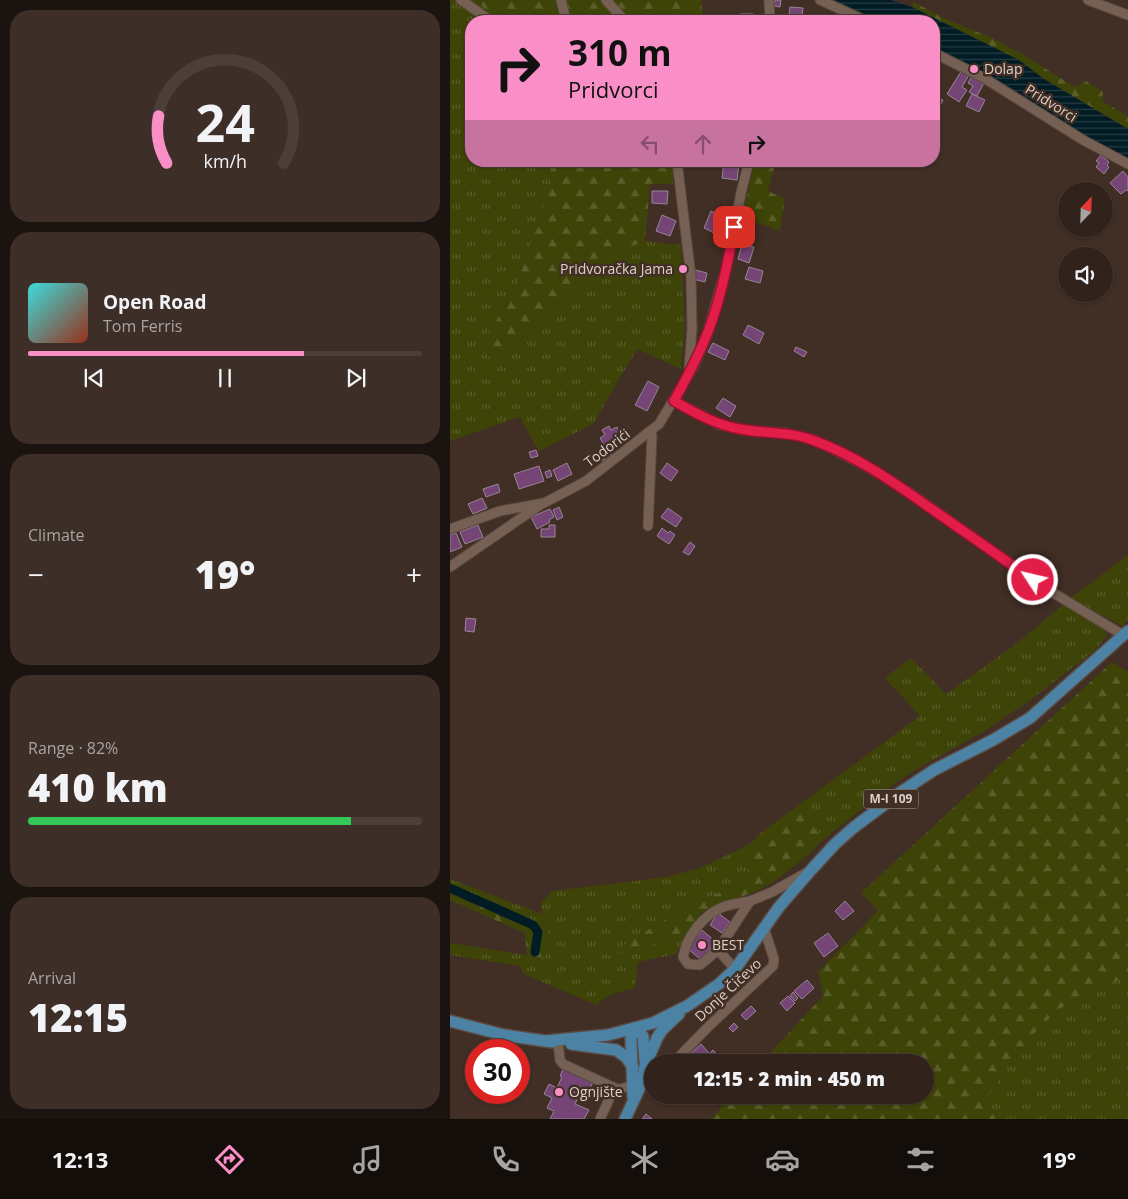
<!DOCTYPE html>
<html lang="en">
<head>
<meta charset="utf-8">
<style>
  body { margin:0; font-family:"Open Sans",sans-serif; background:#3d2f28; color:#f1f3f6; height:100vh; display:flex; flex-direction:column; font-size:19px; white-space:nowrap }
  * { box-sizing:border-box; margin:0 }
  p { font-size:16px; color:#a8a4a3 }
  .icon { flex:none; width:28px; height:28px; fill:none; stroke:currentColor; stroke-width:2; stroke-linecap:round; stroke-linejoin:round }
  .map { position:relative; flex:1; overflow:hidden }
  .side { display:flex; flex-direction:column; gap:10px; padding:10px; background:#1b130f; width:450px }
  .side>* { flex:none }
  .hud { position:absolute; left:15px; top:15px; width:475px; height:152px; border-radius:20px; box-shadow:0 1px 4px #0004,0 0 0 1px #4c3f3a; background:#fa8fc7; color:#111; overflow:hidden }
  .needle { width:32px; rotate:23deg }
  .controls { position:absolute; left:608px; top:182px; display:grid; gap:10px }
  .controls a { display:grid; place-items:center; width:55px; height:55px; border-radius:50%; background:#31221b; box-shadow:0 1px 4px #0004,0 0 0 1px #4c3f3a; font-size:25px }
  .speed { position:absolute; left:15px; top:1039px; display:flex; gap:10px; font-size:25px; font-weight:700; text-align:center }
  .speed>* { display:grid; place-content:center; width:65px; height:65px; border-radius:50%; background:#31221b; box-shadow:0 1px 4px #0004,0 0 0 1px #4c3f3a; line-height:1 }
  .speed .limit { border:8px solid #d22; background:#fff; color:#111 }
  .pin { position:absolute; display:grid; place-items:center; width:42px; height:42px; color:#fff; margin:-21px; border-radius:10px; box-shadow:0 2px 8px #0006 }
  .me { position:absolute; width:55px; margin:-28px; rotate:305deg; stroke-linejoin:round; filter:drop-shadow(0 0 4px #0008) }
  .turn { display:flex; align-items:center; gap:18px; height:105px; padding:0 20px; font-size:22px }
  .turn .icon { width:65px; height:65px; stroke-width:2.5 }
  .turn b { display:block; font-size:35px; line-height:42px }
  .lanes { display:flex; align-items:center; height:48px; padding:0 20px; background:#0003; justify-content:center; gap:25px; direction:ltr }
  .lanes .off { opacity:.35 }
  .big { font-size:38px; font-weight:800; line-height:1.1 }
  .side .card { flex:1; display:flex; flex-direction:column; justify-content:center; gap:8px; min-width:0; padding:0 18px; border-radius:20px; background:#3d2f28 }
  .side .dial { align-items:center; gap:0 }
  .dial svg { height:130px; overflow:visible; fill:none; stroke:#4c3f3a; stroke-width:7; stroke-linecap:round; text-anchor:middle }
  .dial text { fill:#f1f3f6; stroke:none }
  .song { display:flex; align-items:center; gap:15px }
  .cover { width:60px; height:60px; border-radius:8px; background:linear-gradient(135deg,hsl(180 70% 55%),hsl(10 70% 35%)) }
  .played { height:5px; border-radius:2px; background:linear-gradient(90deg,#fa8fc7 70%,#4c3f3a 70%) }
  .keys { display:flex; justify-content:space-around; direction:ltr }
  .heat { display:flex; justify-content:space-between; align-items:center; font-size:28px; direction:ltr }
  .charge { height:8px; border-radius:4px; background:linear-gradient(90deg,#34c759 82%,#4c3f3a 0) }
  .trip { position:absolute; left:194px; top:1054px; width:290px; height:50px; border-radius:25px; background:#31221b; box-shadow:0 1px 4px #0004,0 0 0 1px #4c3f3a; font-weight:800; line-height:50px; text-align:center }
  .tabs { display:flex; height:80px; justify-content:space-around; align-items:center; background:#140e0b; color:#a8a4a3 }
  .tabs .icon { width:35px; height:35px }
  .tabs .selected { color:#fa8fc7 }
  .tabs b { font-size:22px; color:#f1f3f6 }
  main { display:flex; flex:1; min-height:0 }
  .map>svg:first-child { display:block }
  .grass { fill:url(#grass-tufts) }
  .forest { fill:url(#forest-firs) }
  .water { fill:url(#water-rules) }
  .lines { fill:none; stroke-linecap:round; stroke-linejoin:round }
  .canal { stroke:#011c25; stroke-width:9 }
  .building { fill:#744575; stroke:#978597 }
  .minor-casing { stroke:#5b4a41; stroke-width:11 }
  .major-casing { stroke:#5b4a41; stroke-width:14 }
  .minor { stroke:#766054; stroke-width:9 }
  .major { stroke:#4c83a4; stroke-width:11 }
  .route-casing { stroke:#92132f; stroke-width:12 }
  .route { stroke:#e11d48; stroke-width:9 }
  .poi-dot { fill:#fa8fc7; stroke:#412e24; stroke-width:2 }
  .labels { text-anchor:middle; stroke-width:5; stroke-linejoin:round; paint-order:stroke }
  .shield { fill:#412e24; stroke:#ae9f98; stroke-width:1 }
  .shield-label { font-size:12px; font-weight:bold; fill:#ddd0ca }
  .poi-label { font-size:14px; fill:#ddd0ca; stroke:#412e24; text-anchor:start }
  .street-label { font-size:14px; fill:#ddd0ca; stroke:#412e24 }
</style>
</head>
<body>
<main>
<section class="side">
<div class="card dial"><svg viewBox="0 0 100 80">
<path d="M14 69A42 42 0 1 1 86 69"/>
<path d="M14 69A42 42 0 0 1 9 40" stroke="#fa8fc7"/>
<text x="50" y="56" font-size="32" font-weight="700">24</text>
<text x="50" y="72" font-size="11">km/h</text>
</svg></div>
<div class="card">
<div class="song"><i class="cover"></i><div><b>Open Road</b><p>Tom Ferris</p></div></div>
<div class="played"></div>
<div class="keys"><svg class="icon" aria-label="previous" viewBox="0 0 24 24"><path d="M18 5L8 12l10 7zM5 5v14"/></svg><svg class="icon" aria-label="pause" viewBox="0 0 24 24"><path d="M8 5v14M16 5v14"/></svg><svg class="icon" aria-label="next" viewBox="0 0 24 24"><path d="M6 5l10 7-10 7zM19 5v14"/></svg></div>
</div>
<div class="card"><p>Climate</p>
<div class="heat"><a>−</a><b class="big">19°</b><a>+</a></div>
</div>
<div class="card"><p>Range · 82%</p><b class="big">410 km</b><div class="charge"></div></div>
<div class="card"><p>Arrival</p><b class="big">12:15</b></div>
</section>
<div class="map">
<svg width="678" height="1119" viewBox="0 0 678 1119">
  <defs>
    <pattern id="grass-tufts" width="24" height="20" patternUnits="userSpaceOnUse" patternTransform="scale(1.25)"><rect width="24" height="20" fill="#3e4407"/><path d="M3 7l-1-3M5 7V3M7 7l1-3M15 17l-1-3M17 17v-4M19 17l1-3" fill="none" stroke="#595e2a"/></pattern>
    <pattern id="forest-firs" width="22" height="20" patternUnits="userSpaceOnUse" patternTransform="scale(1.25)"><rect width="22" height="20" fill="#3e4407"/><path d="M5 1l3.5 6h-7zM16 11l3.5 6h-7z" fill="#595e2a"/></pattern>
    <pattern id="water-rules" width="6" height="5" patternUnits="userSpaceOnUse" patternTransform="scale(1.25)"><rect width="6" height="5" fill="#011c25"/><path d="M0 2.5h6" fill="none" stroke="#263c43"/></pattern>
  </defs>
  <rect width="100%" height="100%" fill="#412e24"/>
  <!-- grass -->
  <g class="grass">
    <path d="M0 0H22L46 15 49 21H21V161H101L100 188 66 287 29 350 48 361 147 268 168 252 195 241 231 245 235 331 231 369 187 349 143 424 89 451 70 417 0 441Z"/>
    <path d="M678 555V620L672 626 621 598Z"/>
    <path d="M613 605 656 631 657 636 644 651 579 701 533 732 465 770 442 785 374 839 346 807 470 716 435 678 461 658 496 694 562 647Z"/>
    <path d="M300 844C299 859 301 875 288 884 246 903 208 922 170 948L169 953 188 954 214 938 237 934 226 954 188 962 185 988C171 991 156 994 147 1005L74 974 70 966 0 955V943L95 958 98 928 95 925 76 926 0 892V879L92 914 91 903 102 891 217 877 250 868Z"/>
    <path d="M678 976V1119H552L534 1103 556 1069 589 1028 609 1009Z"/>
  </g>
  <!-- forest -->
  <g class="forest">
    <path d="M22 0H251L253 21H49L46 15Z"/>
    <path d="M463 2 500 21 540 37 572 54 623 86H629L634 80 653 92 652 101 678 116V129L594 79 569 60 462 7Z"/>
    <path d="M101 161H223V184H200L195 241 168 252 147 268 47 361 29 350 66 287 100 188Z"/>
    <path d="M305 161H326L318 191 335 199 330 231 292 217Z"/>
    <path d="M662 662 678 672V976L609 1009 589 1028 556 1069 534 1103 552 1119H261L283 1095H475V1062H312L373 996 368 972 428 911 411 893Z"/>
    <path d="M346 807 374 839 358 855 325 881 309 890 252 912 237 934 214 938 188 954 169 953V948C208 922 246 903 288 884 301 875 299 859 300 844L311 833Z"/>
    <path d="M0 892 76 926 95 925 98 928 95 958 77 955 75 933 0 900Z"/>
  </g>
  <!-- water -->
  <path class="water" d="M384 0H441L462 7 569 60 594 79 678 129V158L638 140 599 114 484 46V21H430Z"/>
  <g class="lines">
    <!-- canal -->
    <path class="canal" d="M0 888 83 925 88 932 85 952"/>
  </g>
  <!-- building -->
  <g class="building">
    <path d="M325 0H331L330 7 324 6Z"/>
    <path d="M340 7 353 8 352 16 339 15Z"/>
    <path d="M290 14H303V21L290 20Z"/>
    <path d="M267 15 279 16 278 21H266Z"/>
    <path d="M512 70 519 75 512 87 517 90 509 102 497 94Z"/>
    <path d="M522 76 534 83 527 96 519 92 523 86 518 83Z"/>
    <path d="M522 94 535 100 529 112 516 106Z"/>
    <path d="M486 96 493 100 490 106 484 103Z"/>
    <path d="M651 155 659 162 657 165 659 167 654 174 646 167 649 163 646 161Z"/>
    <path d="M274 161 289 163 287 180 272 178Z"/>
    <path d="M673 171 678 177V191L676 190 671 194 660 183Z"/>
    <path d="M202 191H218L217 204 202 203Z"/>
    <path d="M261 211 272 217 264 233 254 228Z"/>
    <path d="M212 215 226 221 220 236 206 231Z"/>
    <path d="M292 244 304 247 299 263 288 259Z"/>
    <path d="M299 267 313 271 310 283 295 279Z"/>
    <path d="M245 270 257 273 255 282 243 279Z"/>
    <path d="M298 325 314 333 309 344 293 335Z"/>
    <path d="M263 343 279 351 275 360 258 352Z"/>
    <path d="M346 347 357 352 354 357 344 351Z"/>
    <path d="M198 381 209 387 197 411 185 405Z"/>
    <path d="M273 398 286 406 280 417 266 408Z"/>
    <path d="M159 426 161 430 167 427 172 437 155 447 150 438 155 435 152 430Z"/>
    <path d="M158 447 162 456 147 463 143 455Z"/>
    <path d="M86 450 88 456 81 458 79 452Z"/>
    <path d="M117 463 122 474 108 481 103 470Z"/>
    <path d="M217 463 228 471 221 481 210 473Z"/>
    <path d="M89 466 94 481 69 489 64 474Z"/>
    <path d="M100 470 102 476 97 478 95 472Z"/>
    <path d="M48 484 50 492 36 497 33 489Z"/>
    <path d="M32 498 37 508 23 514 18 504Z"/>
    <path d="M109 507 113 517 107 520 103 510Z"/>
    <path d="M218 508 232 518 226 527 211 517Z"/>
    <path d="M100 509 104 517 99 520 100 522 87 529 81 517Z"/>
    <path d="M28 525 33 537 15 544 10 532Z"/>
    <path d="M99 525H105V537H91V529H99Z"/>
    <path d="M212 528 218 533 220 531 225 535 219 544 207 536Z"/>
    <path d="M6 533 12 547 0 552V535Z"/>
    <path d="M240 542 245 546 239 555 233 552Z"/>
    <path d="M16 618 26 619 24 632 15 631Z"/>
    <path d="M395 901 404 911 393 920 385 911Z"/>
    <path d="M268 913 280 922 272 933 260 925Z"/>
    <path d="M252 930 266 942 251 960 237 948Z"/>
    <path d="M378 933 388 946 374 957 364 943Z"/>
    <path d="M357 980 364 988 352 999 344 991Z"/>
    <path d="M343 992 348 998 345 1001 340 996Z"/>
    <path d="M338 996 345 1003 337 1011 330 1003Z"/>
    <path d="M301 1006 306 1011 296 1020 291 1015Z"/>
    <path d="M284 1023 288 1027 283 1032 279 1028Z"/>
    <path d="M251 1044 259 1053 248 1062H241L236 1058Z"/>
    <path d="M263 1050 268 1056 263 1060 258 1055Z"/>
    <path d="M113 1069 143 1082 136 1097 118 1090 129 1095 125 1104 139 1110 134 1119H100L104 1111 97 1108 102 1098 94 1094 99 1084 107 1088 112 1077 110 1076Z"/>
    <path d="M241 1095H260L256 1100 251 1097 248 1101Z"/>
    <path d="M196 1114 202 1119H192Z"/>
  </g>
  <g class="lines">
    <!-- minor casing -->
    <g class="minor-casing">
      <g id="minor">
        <path d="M11 0 41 21"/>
        <path d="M111 0 115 16V21"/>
        <path d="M156 0 175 21"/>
        <path d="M319 0 320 21"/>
        <path d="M370 0 416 21"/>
        <path d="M638 0 678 15"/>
        <path d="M484 53 534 78 633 140 678 164"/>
        <path d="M227 161 241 277 242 329 239 369"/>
        <path d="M224 401 270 425 292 430 336 433 365 440 414 465 460 493 600 591 673 635"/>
        <path d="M198 526 202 436 201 432"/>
        <path d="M0 529 50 511 94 503 136 481 209 424 244 366 256 338 278 261 291 193 299 161"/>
        <path d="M0 567 90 505"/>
        <path d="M268 950 250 965 238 964 233 957C237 936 253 915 273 907 281 904 291 903 300 901"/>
        <path d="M285 969 268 950 300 901 322 892 356 873"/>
        <path d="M108 1042 110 1060 113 1064 167 1089"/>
        <path d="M224 1062 257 1028 323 966 324 959 314 928"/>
        <path d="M191 1085 202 1082"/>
        <path d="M150 1119 163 1091 184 1085"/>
      </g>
    </g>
    <!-- major casing -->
    <g class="major-casing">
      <g id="major">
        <path d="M0 1021 54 1035 102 1042"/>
        <path d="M186 1028 193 1036 195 1061"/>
        <path d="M95 1041 158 1035 203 1023 237 1006 269 984 285 969 329 907 362 869 385 844 403 828 451 792 484 770 543 740 580 718 678 631"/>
        <path d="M121 1044 166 1050 176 1057 183 1067"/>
        <path d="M183 1097 181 1038 182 1033 186 1028"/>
        <path d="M175 1119 191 1085 195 1066 207 1038 212 1030 229 1014"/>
      </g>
    </g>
    <!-- minor -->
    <use href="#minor" class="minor"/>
    <!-- major -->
    <use href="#major" class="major"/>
  </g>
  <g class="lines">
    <!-- route casing -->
    <g class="route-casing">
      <path id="route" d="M284 227C278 264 270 304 255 339 246 361 235 381 224 401 245 413 266 425 290 429 315 434 341 431 365 441 409 457 449 486 486 512 519 535 551 557 583 580"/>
    </g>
    <!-- route -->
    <use href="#route" class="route"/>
  </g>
  <!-- markers -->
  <g class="poi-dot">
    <circle cx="524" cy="69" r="5"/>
    <circle cx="233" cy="269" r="5"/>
    <circle cx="252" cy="945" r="5"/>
    <circle cx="109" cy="1092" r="5"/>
  </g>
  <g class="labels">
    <!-- shield labels -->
    <rect class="shield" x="413.5" y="789.5" width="55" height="19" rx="4"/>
    <g class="shield-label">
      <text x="441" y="803">M-I 109</text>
    </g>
    <!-- poi labels -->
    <g class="poi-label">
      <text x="534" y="74">Dolap</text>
      <text x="223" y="274" text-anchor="end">Pridvoračka Jama</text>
      <text x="262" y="950">BEST</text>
      <text x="119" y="1097">Ognjište</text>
    </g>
    <!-- street labels -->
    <g class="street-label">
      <text transform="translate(601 103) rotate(32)" y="5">Pridvorci</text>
      <text transform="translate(157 448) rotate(-37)" y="5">Todorići</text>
      <text transform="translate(278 990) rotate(-43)" y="5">Donje Čičevo</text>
    </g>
  </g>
</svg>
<div class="controls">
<a><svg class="needle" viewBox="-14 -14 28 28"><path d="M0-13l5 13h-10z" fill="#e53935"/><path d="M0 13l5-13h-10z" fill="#a8a4a3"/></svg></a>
<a><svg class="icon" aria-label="sound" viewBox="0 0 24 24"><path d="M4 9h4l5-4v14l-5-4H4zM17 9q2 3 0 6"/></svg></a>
</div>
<div class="speed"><div class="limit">30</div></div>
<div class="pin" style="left:284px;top:227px;background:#d93025"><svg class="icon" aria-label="arrive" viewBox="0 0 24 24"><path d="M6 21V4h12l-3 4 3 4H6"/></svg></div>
<svg class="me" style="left:583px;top:580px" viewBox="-20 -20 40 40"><circle r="17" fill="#e11d48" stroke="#fff" stroke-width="3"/><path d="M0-11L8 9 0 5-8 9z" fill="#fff"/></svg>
<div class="trip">12:15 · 2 min · 450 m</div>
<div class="hud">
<div class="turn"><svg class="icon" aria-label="right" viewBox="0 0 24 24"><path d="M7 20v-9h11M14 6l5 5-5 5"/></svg><div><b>310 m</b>Pridvorci</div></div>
<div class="lanes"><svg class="icon off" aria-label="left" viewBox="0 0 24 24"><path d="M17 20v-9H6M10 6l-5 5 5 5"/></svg><svg class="icon off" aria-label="ahead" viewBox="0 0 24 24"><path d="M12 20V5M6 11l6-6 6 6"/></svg><svg class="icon" aria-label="right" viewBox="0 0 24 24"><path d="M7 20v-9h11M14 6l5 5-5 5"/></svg></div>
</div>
</div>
</main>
<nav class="tabs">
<b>12:13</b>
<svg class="icon selected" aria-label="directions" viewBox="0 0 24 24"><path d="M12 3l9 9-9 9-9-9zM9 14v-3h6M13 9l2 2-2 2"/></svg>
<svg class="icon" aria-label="music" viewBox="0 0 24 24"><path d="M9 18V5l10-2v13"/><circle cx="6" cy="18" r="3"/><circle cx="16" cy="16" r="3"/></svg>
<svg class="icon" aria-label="phone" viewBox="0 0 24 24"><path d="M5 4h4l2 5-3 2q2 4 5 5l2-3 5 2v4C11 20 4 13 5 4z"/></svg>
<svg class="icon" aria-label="climate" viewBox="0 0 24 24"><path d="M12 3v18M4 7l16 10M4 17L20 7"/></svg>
<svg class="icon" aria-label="car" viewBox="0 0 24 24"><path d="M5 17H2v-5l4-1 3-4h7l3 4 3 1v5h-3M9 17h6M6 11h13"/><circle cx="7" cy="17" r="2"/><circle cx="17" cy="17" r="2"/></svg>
<svg class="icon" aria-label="filters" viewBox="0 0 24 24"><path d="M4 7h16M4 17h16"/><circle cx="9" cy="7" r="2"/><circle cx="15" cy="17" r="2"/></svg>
<b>19°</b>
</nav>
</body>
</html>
